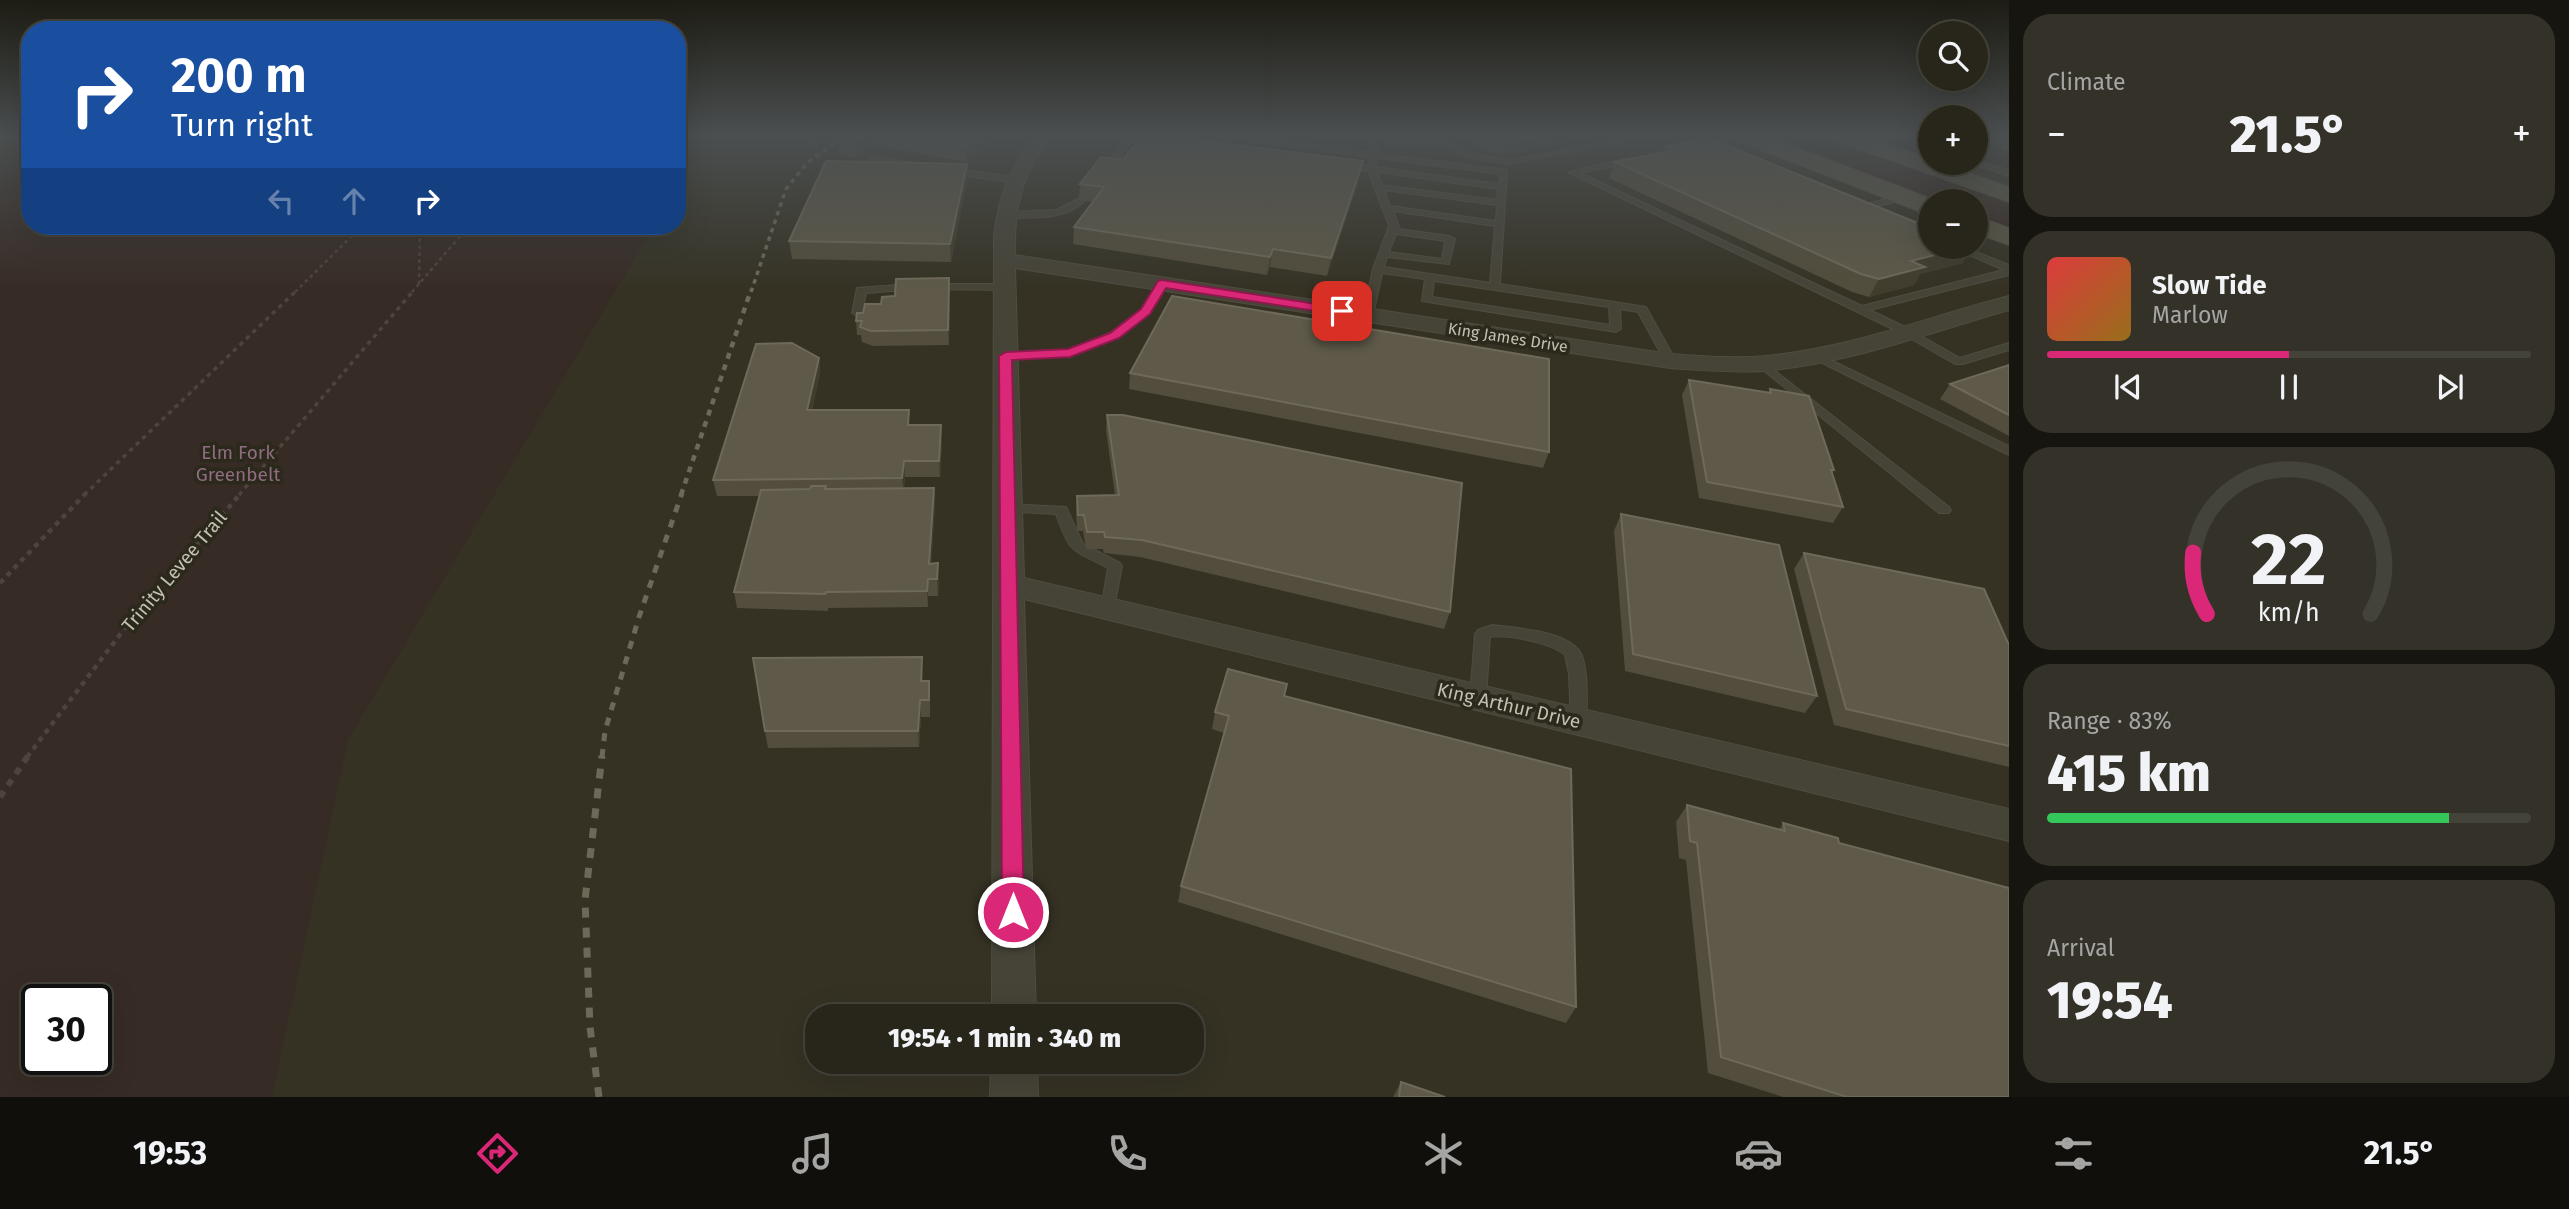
<!DOCTYPE html>
<html lang="en">
<head>
<meta charset="utf-8">
<style>
  body { margin:0; font-family:"Fira Sans",sans-serif; background:#343228; color:#f1f3f6; height:100vh; display:flex; flex-direction:column; font-size:26px; white-space:nowrap }
  * { box-sizing:border-box; margin:0 }
  p { font-size:23px; color:#a5a5a3 }
  .icon { flex:none; width:38px; height:38px; fill:none; stroke:currentColor; stroke-width:2; stroke-linecap:round; stroke-linejoin:round }
  .map { position:relative; flex:1; overflow:hidden }
  .panel { display:flex; flex-direction:column; gap:14px; padding:14px; background:#16150f; width:560px }
  .panel>* { flex:none }
  .top-card { position:absolute; left:21px; top:21px; width:665px; height:214px; border-radius:28px; box-shadow:0 7px 28px #0002,0 0 0 2px #44433a; background:#1a4fa0; color:#fff; overflow:hidden }
  .fabs { position:absolute; left:1918px; top:21px; display:grid; gap:14px }
  .fabs a { display:grid; place-items:center; width:70px; height:70px; border-radius:50%; background:#28261b; box-shadow:0 7px 28px #0002,0 0 0 2px #44433a; font-size:35px }
  .speed { position:absolute; left:21px; top:984px; display:flex; gap:14px; font-size:35px; font-weight:700; text-align:center }
  .speed>* { display:grid; place-content:center; width:91px; height:91px; border-radius:50%; background:#28261b; box-shadow:0 7px 28px #0002,0 0 0 2px #44433a; line-height:1 }
  .speed .limit { border:4px solid #111; border-radius:10px; background:#fff; color:#111 }
  .pin { position:absolute; display:grid; place-items:center; width:60px; height:60px; color:#fff; margin:-30px; border-radius:14px; box-shadow:0 4px 10px #0006 }
  .me { position:absolute; width:77px; margin:-38px; rotate:0deg; stroke-linejoin:round; filter:drop-shadow(0 0 5px #0008) }
  .turn { display:flex; align-items:center; gap:24px; height:147px; padding:0 35px; font-size:32px }
  .turn .icon { width:91px; height:91px; stroke-width:2.5 }
  .turn b { display:block; font-size:49px; line-height:60px }
  .lanes { display:flex; align-items:center; height:66px; padding:0 35px; background:#0003; justify-content:center; gap:35px; direction:ltr }
  .lanes .off { opacity:.35 }
  .big { font-size:52px; font-weight:800; line-height:1.1 }
  .panel .card { flex:1; display:flex; flex-direction:column; justify-content:center; gap:10px; min-width:0; padding:0 24px; border-radius:28px; background:#343228 }
  .panel .dial { align-items:center; gap:0 }
  .dial svg { height:182px; overflow:visible; fill:none; stroke:#44433a; stroke-width:7; stroke-linecap:round; text-anchor:middle }
  .dial text { fill:#f1f3f6; stroke:none }
  .song { display:flex; align-items:center; gap:21px }
  .cover { width:84px; height:84px; border-radius:10px; background:linear-gradient(135deg,hsl(0 70% 55%),hsl(40 70% 35%)) }
  .played { height:7px; border-radius:4px; background:linear-gradient(90deg,#db2777 50%,#44433a 50%) }
  .keys { display:flex; justify-content:space-around; direction:ltr }
  .heat { display:flex; justify-content:space-between; align-items:center; font-size:38px; direction:ltr }
  .charge { height:10px; border-radius:5px; background:linear-gradient(90deg,#34c759 83%,#44433a 0) }
  .trip { position:absolute; left:805px; top:1004px; width:399px; height:70px; border-radius:28px; background:#28261b; box-shadow:0 7px 28px #0002,0 0 0 2px #44433a; font-weight:800; line-height:70px; text-align:center }
  .tabs { display:flex; height:112px; justify-content:space-around; align-items:center; background:#100f0b; color:#a5a5a3 }
  .tabs .icon { width:49px; height:49px }
  .tabs .selected { color:#db2777 }
  .tabs b { font-size:32px; color:#f1f3f6 }
  main { display:flex; flex:1; min-height:0 }
  .map>svg:first-child { display:block }
  .green { fill:#372b25; fill-rule:evenodd }
  .lines { fill:none; stroke-linecap:round; stroke-linejoin:round }
  .river { fill:#322d18; fill-rule:evenodd }
  .lane-casing { stroke:#504d40; stroke-width:2 }
  .street-casing { stroke:#504d40; stroke-width:2 }
  .secondary-casing { stroke:#504d40; stroke-width:2 }
  .path-far3 { stroke:#4f433e; stroke-width:2.5; stroke-dasharray:3.5 3.5; stroke-linecap:butt }
  .path-far2 { stroke:#4f433e; stroke-width:3.5; stroke-dasharray:4.5 4.5; stroke-linecap:butt }
  .path-far1 { stroke:#4f433e; stroke-width:4.5; stroke-dasharray:5 5; stroke-linecap:butt }
  .path { stroke:#4f433e; stroke-width:6; stroke-dasharray:7 7; stroke-linecap:butt }
  .lane { fill:#464337; fill-rule:evenodd }
  .street { fill:#464337; fill-rule:evenodd }
  .secondary { fill:#595645; fill-rule:evenodd }
  .rail-far3 { stroke:#6d6959; stroke-width:3.5; stroke-dasharray:4.5 4.5; stroke-linecap:butt }
  .rail-far2 { stroke:#6d6959; stroke-width:4.5; stroke-dasharray:6 6; stroke-linecap:butt }
  .rail-far1 { stroke:#6d6959; stroke-width:5; stroke-dasharray:8 8; stroke-linecap:butt }
  .rail { stroke:#6d6959; stroke-width:7; stroke-dasharray:10 10; stroke-linecap:butt }
  .wall { fill:#524d3c }
  .shaded-wall { fill:#413d2d }
  .building { fill:#5e5948; stroke:#6e6959; stroke-width:2 }
  .route { fill:#db2777; stroke:#8e194d; stroke-width:2 }
  .labels { text-anchor:middle; stroke-width:7; stroke-linejoin:round; paint-order:stroke }
  .far-street-label { font-size:16px; fill:#c3c0b1; stroke:#2b281c }
  .park-label { font-size:19px; fill:#906c80; stroke:#2b281c }
  .street-label { font-size:19px; fill:#c3c0b1; stroke:#2b281c }
</style>
</head>
<body>
<main>
<div class="map">
<svg width="2009" height="1097" viewBox="0 0 2009 1097">
  <rect width="100%" height="100%" fill="#353224"/>
  <!-- green -->
  <g class="green">
    <path d="M0 135H30V226H654L348 740 272 1097H0ZM37 999H96V1059H37Z"/>
    <path d="M677 135H708L677 187Z"/>
    <path d="M1754 135H1831L2009 199V232L1976 220V201L1930 202Z"/>
  </g>
  <g class="lines">
    <!-- river -->
    <path class="river" d="M3 135H30V142L0 155V136Z"/>
    <!-- lane casing -->
    <g class="lane-casing">
      <g id="lane">
        <path d="M814 135H822L818 145 814 147 810 145Z"/>
        <path d="M1091 135H1115L1159 142 1155 144 1131 142 1108 174 1105 175 1101 172 1124 141Z"/>
        <path d="M1211 135H1233L1370 152 1367 139 1348 135H1374L1437 142 1424 135H1434L1472 153 1510 160 1644 135H1660L1510 164 1467 157 1444 146 1441 147 1375 140 1379 154 1507 170 1500 284 1646 307 1676 361 1670 364 1666 363 1638 312 1620 309 1621 329 1616 332 1422 301 1425 279 1382 273 1373 315 1368 318 1364 317 1363 315 1373 269 1389 226 1368 171 1341 166 1345 164 1368 166 1370 157 1215 137ZM1378 158 1500 174 1499 184 1376 167ZM1377 172 1498 189 1497 200 1382 185ZM1384 190 1497 205 1496 221 1390 206ZM1393 211 1495 226 1490 283 1384 267 1387 257 1449 264 1455 239 1450 236 1398 229 1399 226ZM1396 234 1445 241 1442 259 1389 252ZM1434 281 1609 307 1610 325 1432 297Z"/>
        <path d="M1738 135 1749 136 1699 147 1695 145Z"/>
        <path d="M873 156 920 164 924 166 920 168 870 160 869 158Z"/>
        <path d="M1631 158H1634V162L1580 173 1862 306 2004 270 1951 247H1964L2009 265V275L1870 310 1909 329 1960 358 2009 343V350L1963 364H1955L1901 333 1568 172Z"/>
        <path d="M1976 161 2009 170V176L1979 166 1939 173 1935 170Z"/>
        <path d="M950 168 1014 177 1018 180 1014 183 947 173 946 171Z"/>
        <path d="M1906 194 1910 197 1909 199 1859 210 1855 207Z"/>
        <path d="M1080 198 1084 201C1065 221 1033 217 1007 218L1002 215 1007 212 1056 210Z"/>
        <path d="M1162 281 1167 284 1150 313 1118 337 1070 356 1006 359 1000 356 1006 353 1068 350 1110 333 1142 309 1158 282Z"/>
        <path d="M912 284 917 287 916 289 866 293 862 313 857 316 852 313 857 288Z"/>
        <path d="M932 284H1004L1009 287 1004 290 928 289 927 287Z"/>
        <path d="M1816 353 2009 446V455L1812 358V354Z"/>
        <path d="M1761 360 1949 507 1951 510 1949 513H1939L1757 365 1755 363Z"/>
        <path d="M1008 504 1066 507 1083 544 1120 563 1122 566 1113 613H1103L1101 609 1108 568C1071 548 1071 556 1056 514L1003 511 1001 508Z"/>
        <path d="M1492 625C1516 628 1572 631 1582 656 1589 676 1586 701 1587 722L1585 726 1579 728 1573 726 1571 722 1569 674 1565 655C1551 643 1508 634 1490 637L1486 698 1484 702 1478 704 1472 702 1470 698 1475 634 1478 630Z"/>
      </g>
    </g>
    <!-- street casing -->
    <g class="street-casing">
      <g id="street">
        <path d="M1038 135H1055C1050 143 1042 149 1037 157 1018 186 1014 222 1015 255L1670 354C1702 356 1734 359 1766 356 1850 348 1928 317 2009 296V310C1928 333 1845 365 1761 371 1730 373 1700 370 1670 368L1015 268 1024 578 2009 809V841L1024 599 1036 1017H992L994 235C999 197 1010 163 1038 135Z"/>
        <path d="M991 1062H1037L1038 1097H990Z"/>
      </g>
    </g>
    <!-- secondary casing -->
    <g class="secondary-casing">
      <g id="secondary">
        <path d="M1733 135H1763L1937 201H1930V214L1921 212 1736 140Z"/>
        <path d="M1831 135H1862L1930 159V163H1941L2009 187V202L1834 140Z"/>
        <path d="M1976 216 2009 228V245L1976 233Z"/>
      </g>
    </g>
    <!-- path-far3 -->
    <g class="path-far3">
      <path d="M419 284 420 226"/>
      <path d="M295 292 362 226"/>
      <path d="M412 292 469 226"/>
    </g>
    <!-- path-far2 -->
    <g class="path-far2">
      <path d="M84 495 297 290"/>
      <path d="M239 495 414 290"/>
    </g>
    <!-- path-far1 -->
    <g class="path-far1">
      <path d="M0 583 86 493"/>
      <path d="M27 757 125 628 241 493"/>
    </g>
    <!-- path -->
    <path class="path" d="M0 797 28 756"/>
    <!-- lane -->
    <use href="#lane" class="lane"/>
    <!-- street -->
    <use href="#street" class="street"/>
    <!-- secondary -->
    <use href="#secondary" class="secondary"/>
    <!-- rail-far3 -->
    <path class="rail-far3" d="M751 292 786 189 806 164 845 135"/>
    <!-- rail-far2 -->
    <path class="rail-far2" d="M681 495 751 290"/>
    <!-- rail-far1 -->
    <path class="rail-far1" d="M602 757 605 731 639 617 682 493"/>
    <!-- rail -->
    <path class="rail" d="M599 1097 590 1027 585 900 602 756"/>
  </g>
  <!-- wall -->
  <g class="wall">
    <path d="M842 135H1002L967 162 874 145 855 158 839 154 837 138Z"/>
    <path d="M1458 135H1609L1500 156Z"/>
    <path d="M1983 135H2009V150H2004Z"/>
    <path d="M1666 146 1963 263 1920 274 1914 285 1869 297 1852 292 1609 178 1615 162 1663 152Z"/>
    <path d="M1123 160 1360 177 1327 276 1270 267 1267 275 1073 244 1074 227 1093 202 1079 200 1080 184Z"/>
    <path d="M967 164V180L951 262 792 259 789 241Z"/>
    <path d="M950 293 949 345 873 346 862 342 861 335H857L856 321 863 313 895 296Z"/>
    <path d="M819 358 820 373 812 410 910 425 942 441 940 477H905L904 489 934 488 935 505 931 564 939 580 938 596H928V607L828 608V611L737 608 734 592 759 496H717L713 480Z"/>
    <path d="M2009 365V436L1940 399 1950 384Z"/>
    <path d="M1130 373 1549 452 1543 468 1129 389Z"/>
    <path d="M1689 380 1768 393 1770 389 1834 470 1832 474 1843 507 1833 523 1699 498 1682 395Z"/>
    <path d="M1107 415 1450 612 1444 629 1140 557 1104 553 1103 549H1086L1083 531H1077L1076 512 1077 496 1115 495 1106 430Z"/>
    <path d="M1621 514 1817 696 1805 713 1625 671 1614 531Z"/>
    <path d="M1804 553 2009 643V767L1834 725 1794 569Z"/>
    <path d="M923 674V681L930 698V717H921L919 747 768 748 765 731Z"/>
    <path d="M1284 696 1576 1007 1566 1023 1178 902 1181 886 1224 733 1212 729 1215 712Z"/>
    <path d="M1687 805 1779 830 1783 823 1839 843 2009 1097H1783L1708 1073 1686 860 1679 858 1676 822Z"/>
    <path d="M1401 1082 1445 1097H1393Z"/>
  </g>
  <!-- shaded-wall -->
  <g class="shaded-wall">
    <path d="M864 135H873L874 145 855 158 854 142Z"/>
    <path d="M981 135H1002L967 162V145Z"/>
    <path d="M1549 135H1609L1500 156 1504 143Z"/>
    <path d="M1363 161 1360 177 1327 276 1331 258Z"/>
    <path d="M967 164V180L951 262 950 244Z"/>
    <path d="M1967 247H1972L1963 263 1920 274 1914 285 1869 297 1879 279 1911 261Z"/>
    <path d="M1273 249 1270 267 1267 275 1270 257Z"/>
    <path d="M949 278 950 293 949 345 948 330Z"/>
    <path d="M819 358 820 373 809 426 807 410Z"/>
    <path d="M941 425 942 441 940 477 939 461Z"/>
    <path d="M904 461 905 477 904 494 902 478Z"/>
    <path d="M934 488 935 505 930 580 929 564Z"/>
    <path d="M938 563 939 580 938 596 937 579Z"/>
    <path d="M928 579V607L927 591Z"/>
    <path d="M922 657 923 674 922 698 921 681Z"/>
    <path d="M920 700 921 717 919 747 918 731Z"/>
  </g>
  <!-- building -->
  <g class="building">
    <path d="M842 135H864L854 142 837 138Z"/>
    <path d="M906 135H981L967 145Z"/>
    <path d="M1142 135H1157L1363 161 1331 258 1273 249 1270 257 1074 227 1104 187 1080 184 1101 157 1123 160Z"/>
    <path d="M1486 135H1549L1504 143Z"/>
    <path d="M1706 139 1718 142 1930 228V247H1967L1911 261 1925 267 1879 279 1861 274 1615 162 1676 150 1666 146Z"/>
    <path d="M826 161 967 164 950 244 789 241Z"/>
    <path d="M949 278 948 330 871 331 860 327 862 321H856L857 313H863L865 304H881L882 297 895 296 896 279Z"/>
    <path d="M1172 296 1549 359V452L1130 373Z"/>
    <path d="M792 343 819 358 807 410H909L908 425H941L939 461H904L902 478 713 480 756 344Z"/>
    <path d="M2009 365V415L1950 384Z"/>
    <path d="M1689 380 1771 393 1770 389 1809 396 1834 470H1831L1843 507 1707 482Z"/>
    <path d="M1107 415H1123L1462 483 1450 612 1142 540 1105 537 1104 532H1087L1084 515H1078L1077 496 1119 495Z"/>
    <path d="M811 486H826L825 489 934 488 929 564 938 563 937 579H928L927 591 826 592 825 594 734 592 761 490 810 489Z"/>
    <path d="M1621 514 1779 545 1817 696 1633 654Z"/>
    <path d="M1804 553 1984 589 2008 643H2009V746L1846 709Z"/>
    <path d="M922 657 921 681H929V700H920L918 731H765L753 658Z"/>
    <path d="M1228 669 1287 684 1284 696 1571 769 1576 1007 1181 886 1229 716 1215 712Z"/>
    <path d="M1687 805 1785 831 1783 823 1838 838 1839 843 2009 888V1097H1847L1721 1057 1697 843 1690 841Z"/>
    <path d="M1401 1082 1445 1097H1399Z"/>
  </g>
  <!-- sky -->
  <linearGradient id="sky" x2="0" y2="1"><stop stop-color="#1d1c14"/><stop offset="0.47" stop-color="#4b4f50"/><stop offset="1" stop-color="#4b4f50" stop-opacity="0"/></linearGradient>
  <rect width="2009" height="289" fill="url(#sky)"/>
  <!-- route -->
  <path class="route" d="M1162 280 1342 308 1348 311 1342 315 1166 288 1150 314 1119 338 1070 357 1012 360 1024 912 1021 919 1013 922 1006 919 1002 912 999 356 1006 352 1068 349 1110 333 1141 309 1158 281Z"/>
  <g class="labels">
    <!-- far-street labels -->
    <g class="far-street-label">
      <text transform="translate(1508 337) rotate(9)" y="6">King James Drive</text>
    </g>
    <!-- park labels -->
    <g class="park-label">
      <text x="238" y="459">Elm Fork<tspan x="238" dy="22">Greenbelt</tspan></text>
    </g>
    <!-- street labels -->
    <g class="street-label">
      <text transform="translate(174 571) rotate(-50)" y="7">Trinity Levee Trail</text>
      <text transform="translate(1509 705) rotate(13)" y="7">King Arthur Drive</text>
    </g>
  </g>
</svg>
<div class="fabs">
<a><svg class="icon" aria-label="search" viewBox="0 0 24 24"><circle cx="10" cy="10" r="6"/><path d="M15 15l6 6"/></svg></a>
<a>+</a>
<a>−</a>
</div>
<div class="speed"><div class="limit">30</div></div>
<div class="pin" style="left:1342px;top:311px;background:#d93025"><svg class="icon" aria-label="arrive" viewBox="0 0 24 24"><path d="M6 21V4h12l-3 4 3 4H6"/></svg></div>
<svg class="me" style="left:1013px;top:912px" viewBox="-20 -20 40 40"><circle r="17" fill="#db2777" stroke="#fff" stroke-width="3"/><path d="M0-11L8 9 0 5-8 9z" fill="#fff"/></svg>
<div class="trip">19:54 · 1 min · 340 m</div>
<div class="top-card">
<div class="turn"><svg class="icon" aria-label="right" viewBox="0 0 24 24"><path d="M7 20v-9h11M14 6l5 5-5 5"/></svg><div><b>200 m</b>Turn right</div></div>
<div class="lanes"><svg class="icon off" aria-label="left" viewBox="0 0 24 24"><path d="M17 20v-9H6M10 6l-5 5 5 5"/></svg><svg class="icon off" aria-label="ahead" viewBox="0 0 24 24"><path d="M12 20V5M6 11l6-6 6 6"/></svg><svg class="icon" aria-label="right" viewBox="0 0 24 24"><path d="M7 20v-9h11M14 6l5 5-5 5"/></svg></div>
</div>
</div>
<section class="panel">
<div class="card"><p>Climate</p>
<div class="heat"><a>−</a><b class="big">21.5°</b><a>+</a></div>
</div>
<div class="card">
<div class="song"><i class="cover"></i><div><b>Slow Tide</b><p>Marlow</p></div></div>
<div class="played"></div>
<div class="keys"><svg class="icon" aria-label="previous" viewBox="0 0 24 24"><path d="M18 5L8 12l10 7zM5 5v14"/></svg><svg class="icon" aria-label="pause" viewBox="0 0 24 24"><path d="M8 5v14M16 5v14"/></svg><svg class="icon" aria-label="next" viewBox="0 0 24 24"><path d="M6 5l10 7-10 7zM19 5v14"/></svg></div>
</div>
<div class="card dial"><svg viewBox="0 0 100 80">
<path d="M14 69A42 42 0 1 1 86 69"/>
<path d="M14 69A42 42 0 0 1 8 42" stroke="#db2777"/>
<text x="50" y="56" font-size="32" font-weight="700">22</text>
<text x="50" y="72" font-size="11">km/h</text>
</svg></div>
<div class="card"><p>Range · 83%</p><b class="big">415 km</b><div class="charge"></div></div>
<div class="card"><p>Arrival</p><b class="big">19:54</b></div>
</section>
</main>
<nav class="tabs">
<b>19:53</b>
<svg class="icon selected" aria-label="directions" viewBox="0 0 24 24"><path d="M12 3l9 9-9 9-9-9zM9 14v-3h6M13 9l2 2-2 2"/></svg>
<svg class="icon" aria-label="music" viewBox="0 0 24 24"><path d="M9 18V5l10-2v13"/><circle cx="6" cy="18" r="3"/><circle cx="16" cy="16" r="3"/></svg>
<svg class="icon" aria-label="phone" viewBox="0 0 24 24"><path d="M5 4h4l2 5-3 2q2 4 5 5l2-3 5 2v4C11 20 4 13 5 4z"/></svg>
<svg class="icon" aria-label="climate" viewBox="0 0 24 24"><path d="M12 3v18M4 7l16 10M4 17L20 7"/></svg>
<svg class="icon" aria-label="car" viewBox="0 0 24 24"><path d="M5 17H2v-5l4-1 3-4h7l3 4 3 1v5h-3M9 17h6M6 11h13"/><circle cx="7" cy="17" r="2"/><circle cx="17" cy="17" r="2"/></svg>
<svg class="icon" aria-label="filters" viewBox="0 0 24 24"><path d="M4 7h16M4 17h16"/><circle cx="9" cy="7" r="2"/><circle cx="15" cy="17" r="2"/></svg>
<b>21.5°</b>
</nav>
</body>
</html>
